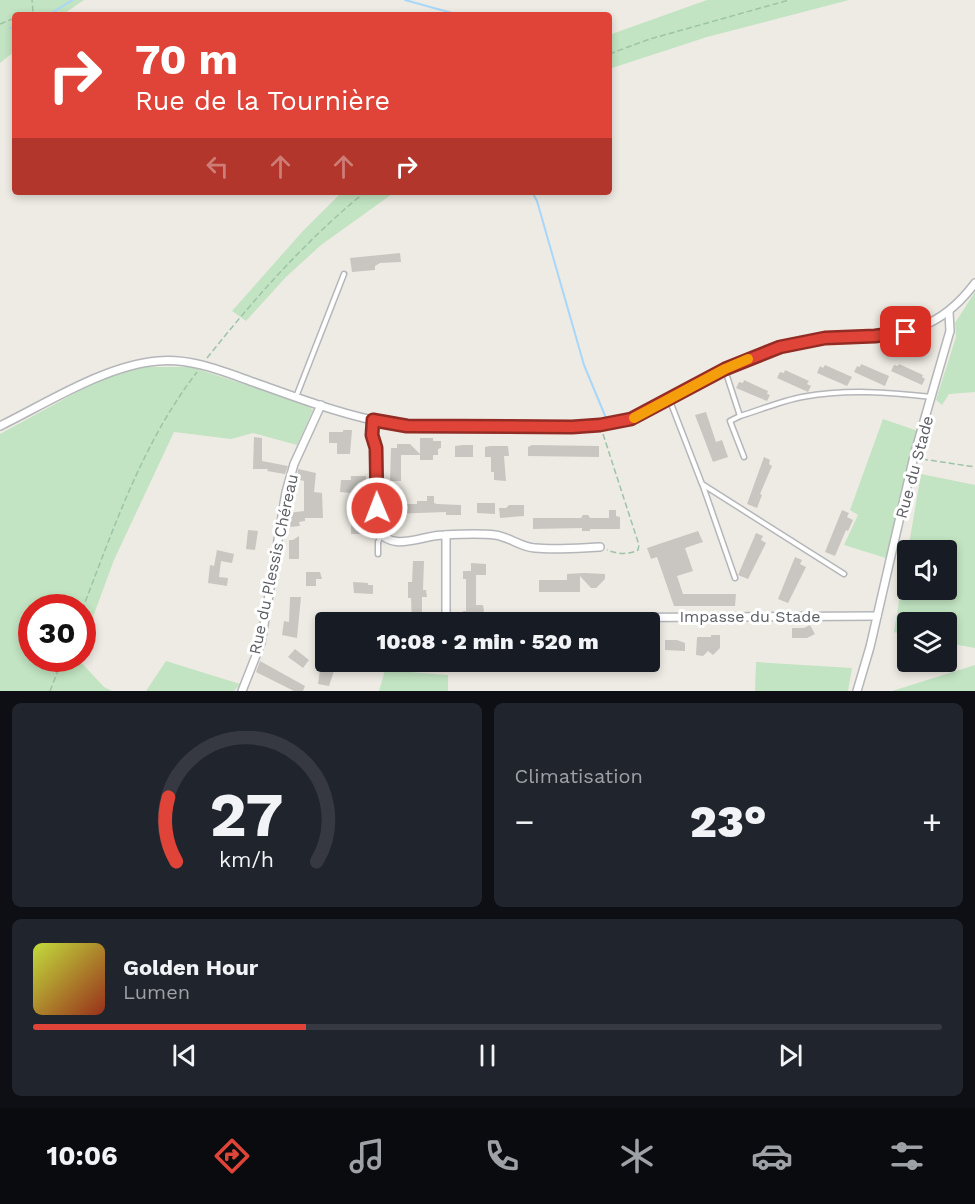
<!DOCTYPE html>
<html lang="fr">
<head>
<meta charset="utf-8">
<style>
  body { margin:0; font-family:"Work Sans",sans-serif; background:#20242c; color:#f1f3f6; height:100vh; display:flex; flex-direction:column; font-size:22px; white-space:nowrap }
  * { box-sizing:border-box; margin:0 }
  p { font-size:20px; color:#9ea1a6 }
  .icon { flex:none; width:33px; height:33px; fill:none; stroke:currentColor; stroke-width:2; stroke-linecap:round; stroke-linejoin:round }
  .map { position:relative; height:691px; overflow:hidden }
  .drawer { display:flex; flex-direction:column; gap:12px; padding:12px; background:#0d0f14; flex:1 }
  .drawer>* { flex:none }
  .banner { position:absolute; left:12px; top:12px; width:600px; height:183px; border-radius:6px; box-shadow:0 3px 9px #0003; background:#e04438; color:#fff; overflow:hidden }
  .controls { position:absolute; left:897px; top:540px; display:grid; gap:12px }
  .controls a { display:grid; place-items:center; width:60px; height:60px; border-radius:6px; background:#171b24; box-shadow:0 3px 9px #0003; font-size:30px }
  .speed { position:absolute; left:18px; top:594px; display:flex; gap:12px; font-size:30px; font-weight:700; text-align:center }
  .speed>* { display:grid; place-content:center; width:78px; height:78px; border-radius:50%; background:#171b24; box-shadow:0 3px 9px #0003; line-height:1 }
  .speed .limit { border:9px solid #d22; background:#fff; color:#111 }
  .pin { position:absolute; display:grid; place-items:center; width:51px; height:51px; color:#fff; margin:-26px; border-radius:12px; box-shadow:0 3px 9px #0006 }
  .me { position:absolute; width:66px; margin:-33px; rotate:359deg; stroke-linejoin:round; filter:drop-shadow(0 0 4px #0008) }
  .turn { display:flex; align-items:center; gap:21px; height:126px; padding:0 24px; font-size:27px }
  .turn .icon { width:78px; height:78px; stroke-width:2.5 }
  .turn b { display:block; font-size:42px; line-height:51px }
  .lanes { display:flex; align-items:center; height:57px; padding:0 24px; background:#0003; justify-content:center; gap:30px; direction:ltr }
  .lanes .off { opacity:.35 }
  .big { font-size:45px; font-weight:800; line-height:1.1 }
  .drawer .tile { flex:1; display:flex; flex-direction:column; justify-content:center; gap:9px; min-width:0; padding:0 21px; border-radius:9px; background:#20242c }
  .drawer .dial { align-items:center; gap:0 }
  .dial svg { height:156px; overflow:visible; fill:none; stroke:#363941; stroke-width:7; stroke-linecap:round; text-anchor:middle }
  .dial text { fill:#f1f3f6; stroke:none }
  .song { display:flex; align-items:center; gap:18px }
  .cover { width:72px; height:72px; border-radius:9px; background:linear-gradient(135deg,hsl(70 70% 55%),hsl(10 70% 35%)) }
  .played { height:6px; border-radius:3px; background:linear-gradient(90deg,#e04438 30%,#363941 30%) }
  .keys { display:flex; justify-content:space-around; direction:ltr }
  .heat { display:flex; justify-content:space-between; align-items:center; font-size:33px; direction:ltr }
  .drawer .tiles { flex:1; display:grid; gap:12px; grid-template-columns:1fr 1fr }
  .tile:last-child { grid-column:span 2 }
  .trip { position:absolute; left:315px; top:612px; width:345px; height:60px; border-radius:6px; background:#171b24; box-shadow:0 3px 9px #0003; font-weight:800; line-height:60px; text-align:center }
  .tab-bar { display:flex; height:96px; justify-content:space-around; align-items:center; background:#090b0e; color:#9ea1a6 }
  .tab-bar .icon { width:42px; height:42px }
  .tab-bar .on { color:#e04438 }
  .tab-bar b { font-size:27px; color:#f1f3f6 }
  .map>svg:first-child { display:block }
  .green { fill:#c2e4c2 }
  .lines { fill:none; stroke-linecap:round; stroke-linejoin:round }
  .stream { stroke:#a7d7fa; stroke-width:2 }
  .building { fill:#c9c6c1 }
  .service-casing { stroke:#b4b6ba; stroke-width:7 }
  .minor-casing { stroke:#b4b6ba; stroke-width:10 }
  .path { stroke:#9cc4a7; stroke-width:1.5; stroke-dasharray:6 3; stroke-linecap:butt }
  .service { stroke:#fff; stroke-width:4 }
  .minor { stroke:#fff; stroke-width:7 }
  .route-casing { stroke:#922c24; stroke-width:15 }
  .route { stroke:#e04438; stroke-width:10 }
  .slow { stroke:#f59e0b; stroke-width:10 }
  .labels { text-anchor:middle; stroke-width:6; stroke-linejoin:round; paint-order:stroke }
  .street-label { font-size:16px; fill:#5c5f64; stroke:#fff }
</style>
</head>
<body>
<div class="map">
<svg width="975" height="691" viewBox="0 0 975 691">
  <rect width="100%" height="100%" fill="#eeebe4"/>
  <!-- green -->
  <g class="green">
    <path d="M0 0H84L62 15H15V51L0 63Z"/>
    <path d="M707 0H849L707 37 609 69V35Z"/>
    <path d="M342 192H395L321 245 286 277 246 321 232 311 302 232Z"/>
    <path d="M975 292V392L949 394 942 405 936 400 956 337 955 323Z"/>
    <path d="M139 367H191L303 403 313 410 297 445 253 433 231 439 174 432 114 560 83 644 82 608H32V658L78 659 104 687 112 691H0V434L97 381Z"/>
    <path d="M883 419 918 431 886 558 844 545 858 515 850 510Z"/>
    <path d="M921 474 975 485V648L947 643 946 622H908L907 636 894 632 907 552 908 590H946V550H908Z"/>
    <path d="M166 661 240 684 234 691H146Z"/>
    <path d="M756 662 852 668 848 691H755Z"/>
    <path d="M975 665V691H892Z"/>
    <path d="M385 670 448 675V691H379Z"/>
  </g>
  <g class="lines">
    <!-- stream -->
    <g class="stream">
      <path d="M405 0 452 13 453 15"/>
      <path d="M48 15 73 0"/>
      <path d="M10 28 15 27"/>
      <path d="M532 192 537 201 584 365 606 418"/>
    </g>
  </g>
  <!-- building -->
  <g class="building">
    <path d="M400 253 401 262 380 263 375 266V270L352 272 350 258Z"/>
    <path d="M861 364 889 376 885 386 854 372 857 366 860 367Z"/>
    <path d="M899 364 923 375 922 377 925 379 922 385 891 371 894 365 898 366Z"/>
    <path d="M825 365 852 377 847 386 817 373 820 366 823 368Z"/>
    <path d="M785 370 809 381 807 384 811 386 808 392 777 378 780 372 784 373Z"/>
    <path d="M744 380 768 391 767 394 770 395 767 401 736 388 739 382 743 383Z"/>
    <path d="M706 412 716 442 722 440 728 457 713 462 695 415Z"/>
    <path d="M343 430H352L350 454H337V443H329V432H343Z"/>
    <path d="M254 437 262 438V461L288 466 285 474 267 471 268 469H253Z"/>
    <path d="M420 438H433V441H441V448L438 449V455H433V460H420V455H401V481H390L391 448H397V444H410L420 454Z"/>
    <path d="M463 445H473V457H455V446Z"/>
    <path d="M532 445 599 446V457L528 456V447Z"/>
    <path d="M490 446H508L509 456H504L506 481 494 480V472H491V457H485V447Z"/>
    <path d="M764 457 770 460 769 464 772 466 760 494 762 495 757 508 747 504Z"/>
    <path d="M298 469 316 473 314 492 322 493 323 518H305V521L299 522 300 526 290 527V525H286L288 513 304 511V481L297 479Z"/>
    <path d="M351 476H366V485H364V493H362L361 534H351L352 493 340 492 341 480H351Z"/>
    <path d="M427 496H434V503L437 504 461 505V515H446V512L391 514V504H417V501H427Z"/>
    <path d="M477 503H495V514L477 513Z"/>
    <path d="M509 505H524V516L500 518 499 508H506Z"/>
    <path d="M609 510H616V516L620 517V529H590V531H582V528L533 529V518H581L583 515H588L590 518H609Z"/>
    <path d="M842 510 849 513 847 517 853 520 848 531 846 530 835 556 825 552Z"/>
    <path d="M248 530 258 531 255 550 246 549Z"/>
    <path d="M698 531 703 542 685 548 693 571 677 576 683 594H736L735 606H674L657 557 651 559 647 548Z"/>
    <path d="M756 533 763 536 761 540 766 543 748 579 738 575Z"/>
    <path d="M299 536V559H289V540H293Z"/>
    <path d="M217 550 234 554 232 563 221 561 219 577 228 578 227 586 208 583 210 565 214 566Z"/>
    <path d="M795 557 802 560 800 564 806 567 788 603 778 599Z"/>
    <path d="M413 561H424L423 590H426L427 597H422V622H412L411 598H408V582H412Z"/>
    <path d="M471 563 486 564V575H476V605H483L484 611 475 620H463V611H466V579H463V571H471Z"/>
    <path d="M306 572H320L322 579H316V586H306Z"/>
    <path d="M584 573 605 574V579L596 588H591L580 576V592H539V580H567V574Z"/>
    <path d="M353 582 368 583V585H373V594L354 593Z"/>
    <path d="M290 597H301L297 638 282 635 284 621 289 622Z"/>
    <path d="M810 625 815 634 807 638H792V628H804Z"/>
    <path d="M711 635H720V648L713 655 708 651 703 656 696 655 697 637H711Z"/>
    <path d="M665 640H677L685 643V651L665 650Z"/>
    <path d="M295 649 309 660 303 668 288 657Z"/>
    <path d="M260 661 305 686 303 691H294L256 672Z"/>
    <path d="M321 662H331L330 666 334 671 329 686 318 684Z"/>
  </g>
  <g class="lines">
    <!-- service casing -->
    <g class="service-casing">
      <g id="service">
        <path d="M725 370 740 416C760 410 781 401 802 397 846 389 888 392 932 397"/>
        <path d="M296 397 344 274"/>
        <path d="M670 401 702 484 844 574"/>
        <path d="M740 416 730 421 744 457"/>
        <path d="M703 486 735 578"/>
        <path d="M378 554V542L381 536"/>
      </g>
    </g>
    <!-- minor casing -->
    <g class="minor-casing">
      <g id="minor">
        <path d="M373 420 372 435 376 448 377 528C391 554 421 535 444 535 461 534 479 533 495 535 510 537 520 547 535 548 556 550 578 548 600 547"/>
        <path d="M0 426C47 403 106 365 158 361 191 358 222 371 253 382 292 396 332 411 372 420 407 428 445 426 481 426 512 426 543 428 574 427 593 426 614 425 631 419 650 413 669 400 687 391 722 371 756 353 796 343 869 325 921 355 975 283"/>
        <path d="M446 535V620"/>
        <path d="M551 618 877 616"/>
        <path d="M242 691 261 643 286 492 294 464 321 405"/>
        <path d="M857 691 870 647 914 456 950 331 949 312"/>
      </g>
    </g>
    <!-- path -->
    <g class="path">
      <path d="M25 15 33 12 32 0"/>
      <path d="M0 24 15 18"/>
      <path d="M609 54 650 39 789 0"/>
      <path d="M207 358C255 298 305 241 365 192"/>
      <path d="M603 434 639 545 638 550C629 555 616 554 607 550"/>
      <path d="M922 459 975 467"/>
      <path d="M82 610C114 528 142 443 197 372"/>
      <path d="M50 691 63 658"/>
    </g>
    <!-- service -->
    <use href="#service" class="service"/>
    <!-- minor -->
    <use href="#minor" class="minor"/>
  </g>
  <g class="lines">
    <!-- route casing -->
    <g class="route-casing">
      <path id="route" d="M377 508 376 448 372 435 373 420 407 426 572 427 600 425 631 419 725 369 780 347 825 338 875 336 906 332"/>
    </g>
    <!-- route -->
    <use href="#route" class="route"/>
    <!-- slow -->
    <path class="slow" d="M634 418 725 369 748 359"/>
  </g>
  <g class="labels">
    <!-- street labels -->
    <g class="street-label">
      <text transform="translate(914 467) rotate(-75)" y="6">Rue du Stade</text>
      <text transform="translate(273 564) rotate(-78)" y="6">Rue du Plessis Chéreau</text>
      <text x="750" y="622">Impasse du Stade</text>
    </g>
  </g>
</svg>
<div class="controls">
<a><svg class="icon" aria-label="sound" viewBox="0 0 24 24"><path d="M4 9h4l5-4v14l-5-4H4zM17 9q2 3 0 6"/></svg></a>
<a><svg class="icon" aria-label="layers" viewBox="0 0 24 24"><path d="M12 4l9 5-9 5-9-5zM3 14l9 5 9-5"/></svg></a>
</div>
<div class="speed"><div class="limit">30</div></div>
<div class="pin" style="left:906px;top:332px;background:#d93025"><svg class="icon" aria-label="arrive" viewBox="0 0 24 24"><path d="M6 21V4h12l-3 4 3 4H6"/></svg></div>
<svg class="me" style="left:377px;top:508px" viewBox="-20 -20 40 40"><circle r="17" fill="#e04438" stroke="#fff" stroke-width="3"/><path d="M0-11L8 9 0 5-8 9z" fill="#fff"/></svg>
<div class="trip">10:08 · 2 min · 520 m</div>
<div class="banner">
<div class="turn"><svg class="icon" aria-label="right" viewBox="0 0 24 24"><path d="M7 20v-9h11M14 6l5 5-5 5"/></svg><div><b>70 m</b>Rue de la Tournière</div></div>
<div class="lanes"><svg class="icon off" aria-label="left" viewBox="0 0 24 24"><path d="M17 20v-9H6M10 6l-5 5 5 5"/></svg><svg class="icon off" aria-label="ahead" viewBox="0 0 24 24"><path d="M12 20V5M6 11l6-6 6 6"/></svg><svg class="icon off" aria-label="ahead" viewBox="0 0 24 24"><path d="M12 20V5M6 11l6-6 6 6"/></svg><svg class="icon" aria-label="right" viewBox="0 0 24 24"><path d="M7 20v-9h11M14 6l5 5-5 5"/></svg></div>
</div>
</div>
<section class="drawer">
<div class="tiles">
<div class="tile dial"><svg viewBox="0 0 100 80">
<path d="M14 69A42 42 0 1 1 86 69"/>
<path d="M14 69A42 42 0 0 1 10 36" stroke="#e04438"/>
<text x="50" y="56" font-size="32" font-weight="700">27</text>
<text x="50" y="72" font-size="11">km/h</text>
</svg></div>
<div class="tile"><p>Climatisation</p>
<div class="heat"><a>−</a><b class="big">23°</b><a>+</a></div>
</div>
<div class="tile">
<div class="song"><i class="cover"></i><div><b>Golden Hour</b><p>Lumen</p></div></div>
<div class="played"></div>
<div class="keys"><svg class="icon" aria-label="previous" viewBox="0 0 24 24"><path d="M18 5L8 12l10 7zM5 5v14"/></svg><svg class="icon" aria-label="pause" viewBox="0 0 24 24"><path d="M8 5v14M16 5v14"/></svg><svg class="icon" aria-label="next" viewBox="0 0 24 24"><path d="M6 5l10 7-10 7zM19 5v14"/></svg></div>
</div>
</div>
</section>
<nav class="tab-bar">
<b>10:06</b>
<svg class="icon on" aria-label="directions" viewBox="0 0 24 24"><path d="M12 3l9 9-9 9-9-9zM9 14v-3h6M13 9l2 2-2 2"/></svg>
<svg class="icon" aria-label="music" viewBox="0 0 24 24"><path d="M9 18V5l10-2v13"/><circle cx="6" cy="18" r="3"/><circle cx="16" cy="16" r="3"/></svg>
<svg class="icon" aria-label="phone" viewBox="0 0 24 24"><path d="M5 4h4l2 5-3 2q2 4 5 5l2-3 5 2v4C11 20 4 13 5 4z"/></svg>
<svg class="icon" aria-label="climate" viewBox="0 0 24 24"><path d="M12 3v18M4 7l16 10M4 17L20 7"/></svg>
<svg class="icon" aria-label="car" viewBox="0 0 24 24"><path d="M5 17H2v-5l4-1 3-4h7l3 4 3 1v5h-3M9 17h6M6 11h13"/><circle cx="7" cy="17" r="2"/><circle cx="17" cy="17" r="2"/></svg>
<svg class="icon" aria-label="filters" viewBox="0 0 24 24"><path d="M4 7h16M4 17h16"/><circle cx="9" cy="7" r="2"/><circle cx="15" cy="17" r="2"/></svg>
</nav>
</body>
</html>
